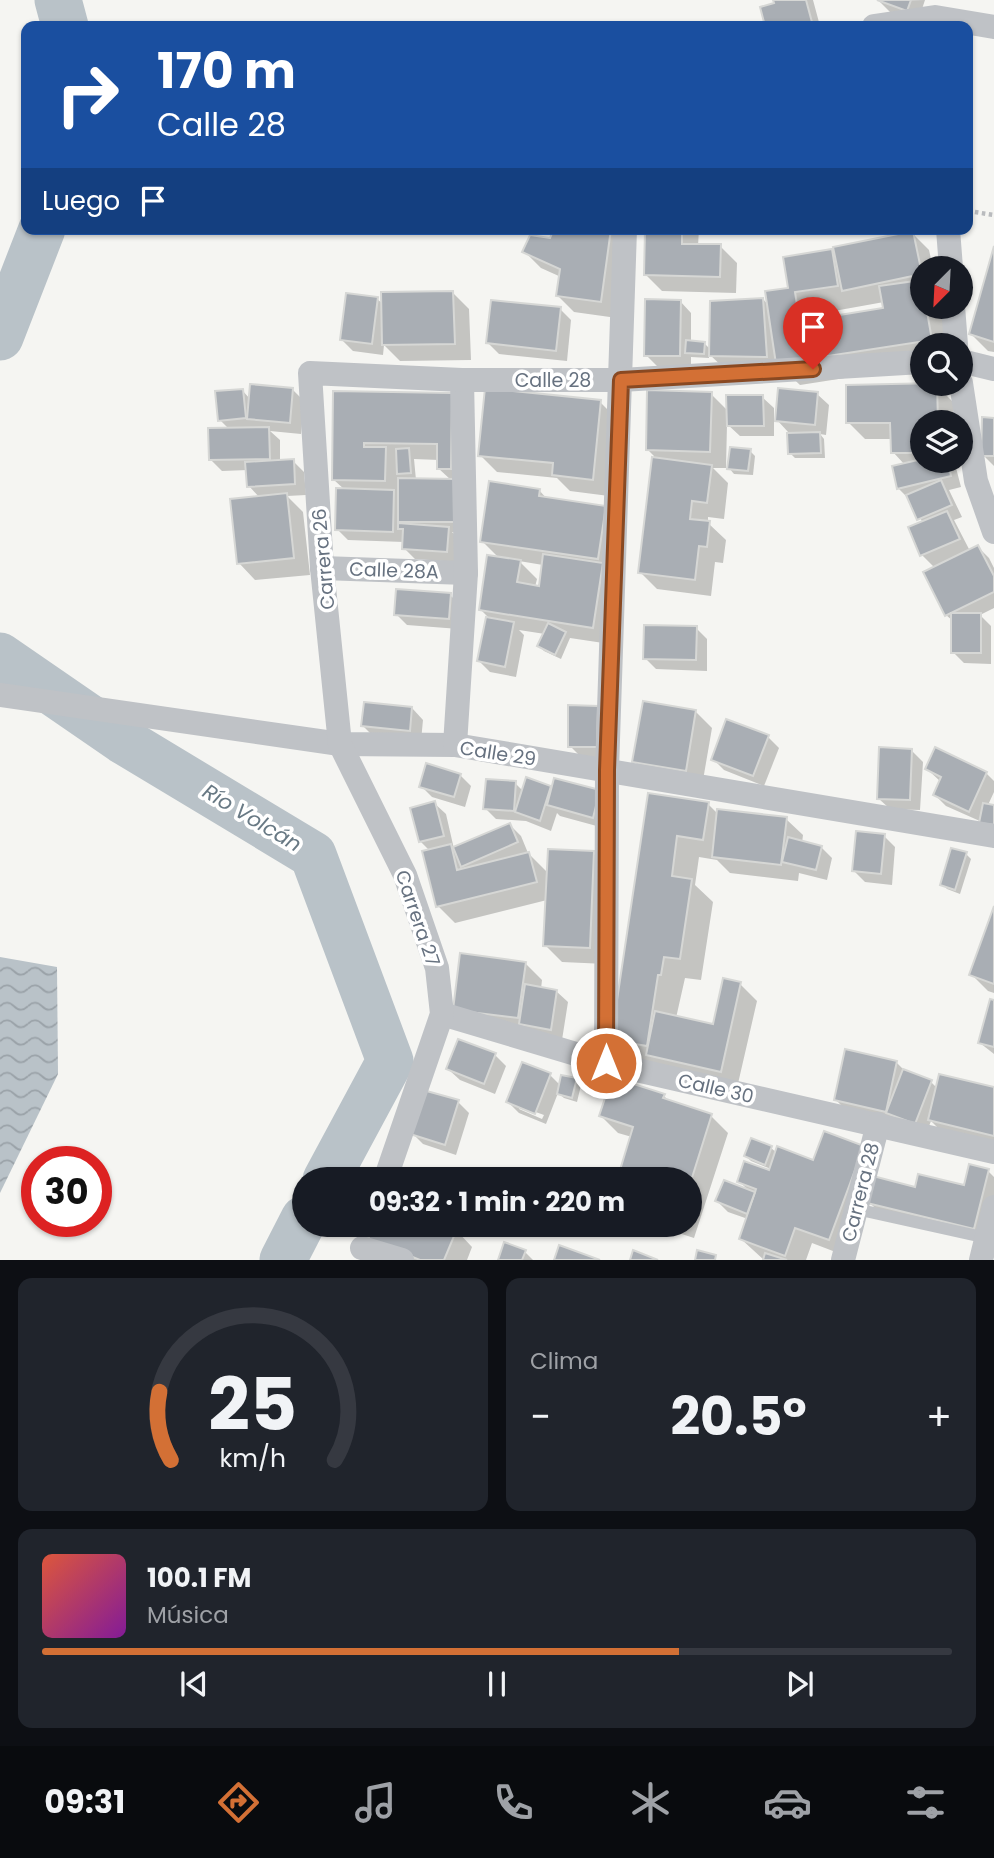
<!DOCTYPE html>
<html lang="es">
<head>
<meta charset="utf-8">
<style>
  body { margin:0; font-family:Poppins,sans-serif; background:#20242c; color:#f1f3f6; height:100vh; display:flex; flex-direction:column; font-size:26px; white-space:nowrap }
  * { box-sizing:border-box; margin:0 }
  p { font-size:23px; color:#9ea1a6 }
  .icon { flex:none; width:38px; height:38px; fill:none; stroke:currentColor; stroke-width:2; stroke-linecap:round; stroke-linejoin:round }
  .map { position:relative; height:1260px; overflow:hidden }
  .sheet { display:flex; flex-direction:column; gap:18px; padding:18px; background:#0d0f14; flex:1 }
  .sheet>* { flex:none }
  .banner { position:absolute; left:21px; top:21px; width:952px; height:214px; border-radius:14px; box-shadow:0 2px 5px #0004; background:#1a4fa0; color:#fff; overflow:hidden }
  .needle { width:46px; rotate:204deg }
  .controls { position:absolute; left:910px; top:256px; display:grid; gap:14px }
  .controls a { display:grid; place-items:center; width:63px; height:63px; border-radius:50%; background:#171b24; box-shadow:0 2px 5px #0004; font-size:35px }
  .speed { position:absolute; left:21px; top:1146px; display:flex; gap:14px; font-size:35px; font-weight:700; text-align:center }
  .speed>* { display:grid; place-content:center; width:91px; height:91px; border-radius:50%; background:#171b24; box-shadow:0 2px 5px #0004; line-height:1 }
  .speed .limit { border:10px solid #d22; background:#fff; color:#111 }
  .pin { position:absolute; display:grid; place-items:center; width:60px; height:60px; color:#fff; margin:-72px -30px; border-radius:50% 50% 50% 0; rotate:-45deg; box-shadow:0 0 7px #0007 }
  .pin .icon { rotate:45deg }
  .me { position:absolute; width:77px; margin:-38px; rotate:0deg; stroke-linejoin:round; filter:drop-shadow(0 0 5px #0008) }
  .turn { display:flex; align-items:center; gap:24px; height:147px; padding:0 21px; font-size:32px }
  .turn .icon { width:91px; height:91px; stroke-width:2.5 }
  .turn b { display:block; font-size:49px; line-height:60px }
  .then { display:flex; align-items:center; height:66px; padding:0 21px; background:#0003; gap:14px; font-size:26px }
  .big { font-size:52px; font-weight:700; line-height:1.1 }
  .sheet .card { flex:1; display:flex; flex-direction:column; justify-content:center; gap:10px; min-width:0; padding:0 24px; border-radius:14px; background:#20242c }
  .sheet .dial { align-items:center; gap:0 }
  .dial svg { height:182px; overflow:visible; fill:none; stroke:#363941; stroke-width:7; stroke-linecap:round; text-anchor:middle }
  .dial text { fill:#f1f3f6; stroke:none }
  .song { display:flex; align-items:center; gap:21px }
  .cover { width:84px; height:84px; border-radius:10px; background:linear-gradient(135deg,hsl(10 70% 55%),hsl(290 70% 35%)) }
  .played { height:7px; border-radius:4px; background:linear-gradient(90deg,#d37035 70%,#363941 70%) }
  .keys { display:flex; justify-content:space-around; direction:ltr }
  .heat { display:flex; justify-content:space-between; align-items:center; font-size:38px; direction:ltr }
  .sheet .tiles { flex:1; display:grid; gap:18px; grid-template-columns:1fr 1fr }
  .card:last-child { grid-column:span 2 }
  .trip { position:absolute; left:292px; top:1167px; width:410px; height:70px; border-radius:35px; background:#171b24; box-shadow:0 2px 5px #0004; font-weight:700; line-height:70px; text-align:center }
  .dock { display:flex; height:112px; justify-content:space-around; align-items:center; background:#090b0e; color:#9ea1a6 }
  .dock .icon { width:49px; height:49px }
  .dock .on { color:#d37035 }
  .dock b { font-size:32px; color:#f1f3f6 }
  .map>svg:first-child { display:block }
  .water { fill:url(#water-waves) }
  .shadow { fill:#0003; fill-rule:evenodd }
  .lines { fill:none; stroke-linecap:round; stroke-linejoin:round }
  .river { stroke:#b9c2c8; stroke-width:47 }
  .building { fill:#a9aeb4; stroke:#d6d7d5; stroke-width:2 }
  .path { stroke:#b9bbbe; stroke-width:4.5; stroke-dasharray:3.5 3.5; stroke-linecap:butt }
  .lane { stroke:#bfc2c6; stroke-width:12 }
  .street { stroke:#bfc2c6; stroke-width:24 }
  .route-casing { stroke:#894922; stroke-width:18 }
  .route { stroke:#d37035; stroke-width:12 }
  .labels { text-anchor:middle; stroke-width:7; stroke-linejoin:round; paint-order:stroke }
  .street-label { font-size:19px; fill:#677280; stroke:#fff }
  .water-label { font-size:21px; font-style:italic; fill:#687984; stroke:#fff }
</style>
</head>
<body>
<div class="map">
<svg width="994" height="1260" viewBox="0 0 994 1260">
  <defs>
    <pattern id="water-waves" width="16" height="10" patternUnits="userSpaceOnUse" patternTransform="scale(1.75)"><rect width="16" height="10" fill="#b9c2c8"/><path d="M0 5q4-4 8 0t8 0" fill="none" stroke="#9aa2a8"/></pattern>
  </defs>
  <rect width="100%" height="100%" fill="#f5f5f2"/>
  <!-- water -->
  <path class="water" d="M0 957 57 967 58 1074 0 1193Z"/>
  <!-- shadow -->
  <g class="shadow">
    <path d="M775 0H813L820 26H767L762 8 776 5Z"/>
    <path d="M925 0 918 21 890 12 879 1Z"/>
    <path d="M556 229H627L617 318 574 312 558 296 561 277 541 268 524 251 551 240Z"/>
    <path d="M646 229H699L698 246H720L737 263 736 293 662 291 645 274Z"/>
    <path d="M912 233 929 250 933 268H922V306H944L950 345H922V366L800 385 783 369 728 372 709 354V358L691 357V366H657L646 355 680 301 691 313V342L704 343 711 350 763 299 769 306 831 251 837 256ZM884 302 885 310 840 317 834 311Z"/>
    <path d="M994 253V352L988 351 971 334Z"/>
    <path d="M452 292 469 309 471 360 400 361 384 345 383 355 353 351 342 340 377 299 383 304Z"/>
    <path d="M560 309 571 320 567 361 499 354 488 343Z"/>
    <path d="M936 385 953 402V422H922V460H954L961 487 949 490 962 517 954 520 970 551 978 547 989 558 994 568V608L980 615 991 626V664L964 663 953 652V621L946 615 935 568 922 555 910 528 923 523 910 500 898 488 905 465 893 452V439H865L848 422Z"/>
    <path d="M242 390 250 399 293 390 304 401 301 434 270 431 280 440V461H293L304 472 306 495 287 496 303 512 310 575 255 580 239 563 260 498 249 486 248 470 222 471 211 460 229 429 220 420Z"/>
    <path d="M335 393 468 411 465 532H452L459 539 458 562 415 559 404 548V542L348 540 337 529 345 490 334 480ZM414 459 439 460 438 468 451 480H416Z"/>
    <path d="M711 394 728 411 762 397 774 408V436H740L727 424 726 468H713L728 483 724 519 708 517V523L726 540 723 563 715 562 711 596 657 589 640 572 654 456 647 449Z"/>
    <path d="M817 394 829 405 826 435 820 434 824 439 825 458H795L790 453 789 433 777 420Z"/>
    <path d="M600 402 617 419 609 496 570 491 557 478 497 472 480 455Z"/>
    <path d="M994 419V466L983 455Z"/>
    <path d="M750 451 755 456 753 475 734 474 729 468Z"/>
    <path d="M539 490 547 499 605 507 610 644 570 638 561 659 544 651 539 646 545 634 519 630 524 635 516 677 490 672 479 661 491 620 481 610 500 559 482 541ZM519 561 543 565 540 588 535 587 537 579Z"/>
    <path d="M450 595 461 606 459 629 407 625 396 614Z"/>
    <path d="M696 628 707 639V671L656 669 645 658Z"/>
    <path d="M570 707 608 758 581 757 570 746Z"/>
    <path d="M412 708 423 720 421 741 374 737 363 726Z"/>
    <path d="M695 711 712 728 702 786 651 778 634 761Z"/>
    <path d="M768 737 779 748 764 786 724 770 713 759Z"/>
    <path d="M911 750 923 762 920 810 890 809 878 798Z"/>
    <path d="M927 769 986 773 994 781V792L988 805 994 806 982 822 946 806 935 795 941 782Z"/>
    <path d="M460 775 471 786 465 807 432 797 421 786Z"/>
    <path d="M515 783 523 791 550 787 553 790 599 792 604 828 560 816 557 813 551 831 526 821 496 819 485 808Z"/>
    <path d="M649 795 708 804 718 814 786 819 803 835 802 843 821 847 832 858 827 880 799 873 798 881 730 873 717 860 699 857 695 885 713 902 701 980 685 978 676 1018 714 1026 740 984 757 1001 737 1088 635 1061 613 1040Z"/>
    <path d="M434 803 446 814 454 849 510 825 521 836 528 853 548 873 593 853 610 870 606 964 562 962 545 945 547 900 455 923 438 906 430 851 420 841Z"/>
    <path d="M884 836 895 847 892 885 865 882 854 871Z"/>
    <path d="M966 854 971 859 960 894 947 889 942 884Z"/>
    <path d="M994 911V993L988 991 971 974Z"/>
    <path d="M525 963 542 980 541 989 556 991 568 1002 562 1040 472 1026Z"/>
    <path d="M994 1002V1054L980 1043Z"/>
    <path d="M495 1055 506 1066 495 1094 460 1080 448 1069Z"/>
    <path d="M896 1062 907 1073 931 1082 938 1089H994V1148L947 1137 931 1121 926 1134 847 1111 836 1100Z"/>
    <path d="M550 1075 560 1085 576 1080 581 1085 577 1102 564 1098 558 1093 546 1124 519 1113 508 1102ZM519 1106 544 1115 542 1119 519 1109Z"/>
    <path d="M664 1096 671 1103 711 1116 728 1133 694 1238 654 1225H690V1180L632 1137 618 1133 601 1116Z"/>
    <path d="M458 1102 469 1113 456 1155 423 1144 412 1133Z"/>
    <path d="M771 1148 777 1153 917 1189 965 1187 988 1171 994 1177V1231L991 1244 886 1219 867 1200 846 1256 812 1243 806 1260H764L741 1239 748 1219 728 1212 717 1201 749 1191 739 1181 770 1172 771 1169 751 1161 746 1156Z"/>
    <path d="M376 1225H443L456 1230 472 1247 467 1260H398Z"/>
    <path d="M525 1252 533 1260H500Z"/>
  </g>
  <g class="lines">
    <!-- river -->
    <g class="river">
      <path d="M58 0 65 26"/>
      <path d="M0 337 42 229"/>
      <path d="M0 656 122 740 313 855 390 1061 326 1180"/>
      <path d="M283 1260 304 1219"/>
    </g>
  </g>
  <!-- building -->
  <g class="building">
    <path d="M773 0H806L813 26H765L760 7 774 3Z"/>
    <path d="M877 0H911L907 11Z"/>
    <path d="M554 229H611L601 302 556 296 560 269 522 252 530 235 550 238Z"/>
    <path d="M645 229H682V244H721L720 277 644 275Z"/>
    <path d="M913 231 922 274 842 291 833 247Z"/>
    <path d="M994 246V342L969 334Z"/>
    <path d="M832 249 838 286 795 292 798 311 832 306 833 316 883 308 879 286 922 280V306H926L932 340 776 364 765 291 788 288 783 257Z"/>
    <path d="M453 291 455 344 382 345 381 292Z"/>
    <path d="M346 293 378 297 372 344 340 340Z"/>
    <path d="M763 298 767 357 709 356 710 301Z"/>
    <path d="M645 299 681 300 680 356H644Z"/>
    <path d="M491 300 561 307 556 351 486 343Z"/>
    <path d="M686 340 705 342 704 354 685 353Z"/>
    <path d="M937 383 938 422H922V453H891L890 423H846V385Z"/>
    <path d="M250 384 293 388 290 423 247 419Z"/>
    <path d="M485 388 601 400 593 480 552 475 553 463 478 456Z"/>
    <path d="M778 388 818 392 815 425 775 421Z"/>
    <path d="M243 389 246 418 218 421 215 391Z"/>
    <path d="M647 390 712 392 710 452 646 450Z"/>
    <path d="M333 391 452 393 451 469H437V444L364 443V447H386L385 481 332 480Z"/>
    <path d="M726 395H763L764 426H727Z"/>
    <path d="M982 417 994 418V456H981Z"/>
    <path d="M269 427 270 459 209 460 208 428Z"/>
    <path d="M820 432 821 453 788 454 787 433Z"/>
    <path d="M730 447 751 449 748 471 727 469Z"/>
    <path d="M409 448 411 473 397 474 396 449Z"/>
    <path d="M652 457 712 465 707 503 692 501 690 519 710 521 707 547 699 546 695 580 638 573Z"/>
    <path d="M294 459 295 484 247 487 245 462Z"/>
    <path d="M922 459 948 460 951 476 897 489 892 466Z"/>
    <path d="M398 478 455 479V522H398Z"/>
    <path d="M941 480 952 505 917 520 906 495Z"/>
    <path d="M489 481 540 489 539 496 606 506 598 559 480 542Z"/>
    <path d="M336 488 394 490 393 532 335 530Z"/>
    <path d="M287 493 294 558 237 564 230 499Z"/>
    <path d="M947 511 960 539 920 556 908 527Z"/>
    <path d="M398 523 449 527 447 552 402 549 403 529H398Z"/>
    <path d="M978 545 994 576V592L945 616 923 572Z"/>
    <path d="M543 554 603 563 593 628 479 610 487 555 521 560 517 582 539 586Z"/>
    <path d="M396 589 451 593 449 619 394 615Z"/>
    <rect x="951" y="613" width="30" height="40"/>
    <path d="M486 617 514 622 505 667 477 661Z"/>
    <path d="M548 623 566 632 555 655 537 646Z"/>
    <path d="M644 625 697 626 696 660 643 659Z"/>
    <path d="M643 701 696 710 686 771 632 762Z"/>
    <path d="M364 702 412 707 410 731 361 726Z"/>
    <path d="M568 705 598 706 597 747H568Z"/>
    <path d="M726 719 769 735 753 776 711 760Z"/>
    <path d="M879 747 912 749 910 800 877 799Z"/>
    <path d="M935 747 987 772 969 812 933 795 941 777 925 769Z"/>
    <path d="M426 763 461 774 454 797 419 787Z"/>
    <path d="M526 777 551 786 540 821 515 812Z"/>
    <path d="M554 778 600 790 593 818 547 805Z"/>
    <path d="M486 779 516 781 514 811 483 809Z"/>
    <path d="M648 793 709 802 703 840 677 836 672 876 692 879 680 959 664 957 661 975H658L647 1046 611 1040Z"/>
    <path d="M435 801 444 836 419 842 410 808Z"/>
    <path d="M983 803 994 805V825L979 823Z"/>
    <path d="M717 809 787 817 781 865 712 857Z"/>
    <path d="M510 823 518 842 461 867 453 847Z"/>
    <path d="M856 831 885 834 881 874 852 871Z"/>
    <path d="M788 837 822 846 816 870 782 862Z"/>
    <path d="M451 844 457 870 529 852 537 882 436 907 422 851Z"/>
    <path d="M951 848 967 852 955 890 940 885Z"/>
    <path d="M548 849 594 851 590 948 543 946Z"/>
    <path d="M994 906V984L969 975Z"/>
    <path d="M460 953 526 962 518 1018 453 1010Z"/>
    <path d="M723 978 741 982 721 1072 646 1055 655 1011 713 1024Z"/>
    <path d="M525 984 557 990 551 1030 519 1024Z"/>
    <path d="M990 999 994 1000V1047L978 1043Z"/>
    <path d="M458 1039 496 1053 484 1084 446 1069Z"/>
    <path d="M845 1049 897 1061 886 1112 834 1100Z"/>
    <path d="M522 1062 551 1073 535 1114 506 1102Z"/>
    <path d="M903 1069 932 1080 915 1124 886 1113Z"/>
    <path d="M939 1074 994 1087V1136L928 1120Z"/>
    <path d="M561 1075 577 1078 572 1098 557 1094Z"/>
    <path d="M612 1077 665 1094 663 1098 712 1114 690 1184V1180H617L633 1127 599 1116Z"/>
    <path d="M423 1090 459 1100 445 1145 410 1134Z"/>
    <path d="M824 1131 864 1146 829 1240 795 1228 785 1256 739 1239 756 1189 737 1182 744 1161 769 1170 777 1146 813 1160Z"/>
    <path d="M751 1138 772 1146 765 1165 744 1156Z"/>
    <path d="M969 1164 989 1169 974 1229 867 1203 873 1176 915 1187 918 1174 964 1185Z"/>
    <path d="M724 1180 755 1192 747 1214 715 1201Z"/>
    <path d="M374 1225H448L457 1229 444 1260H420L368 1239Z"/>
    <path d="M504 1242 526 1250 522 1260H498Z"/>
    <path d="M559 1245 600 1260H554Z"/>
    <path d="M633 1250 658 1260H630Z"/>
    <path d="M697 1250 716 1255 715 1260H695Z"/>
    <path d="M765 1253 787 1260H763Z"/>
  </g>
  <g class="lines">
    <!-- path -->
    <path class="path" d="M968 211 994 215"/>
    <!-- lane -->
    <path class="lane" d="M856 1209 987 1238"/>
    <!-- street -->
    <g class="street">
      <path d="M874 26 935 17 994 27"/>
      <path d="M948 229 951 268"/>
      <path d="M953 306 956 345"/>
      <path d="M961 361 994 369"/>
      <path d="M961 383 976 481 994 532"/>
      <path d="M322 568 466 573"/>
      <path d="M0 695 340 744 455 745 994 836"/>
      <path d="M455 745 466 573 462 380"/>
      <path d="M442 1014 606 1063 994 1152"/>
      <path d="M606 1063 607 770 625 229"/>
      <path d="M385 1180 442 1014 437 968 405 875 340 744 322 568 310 373 462 380H621L922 362"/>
      <path d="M362 1248 402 1260"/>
      <path d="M843 1260 878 1124"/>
      <path d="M981 1260 994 1207"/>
    </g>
  </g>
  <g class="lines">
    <!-- route casing -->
    <g class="route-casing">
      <path id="route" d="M606 1063 607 770 621 380 813 369"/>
    </g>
    <!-- route -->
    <use href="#route" class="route"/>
  </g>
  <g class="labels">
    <!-- street labels -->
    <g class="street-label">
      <text x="553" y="387">Calle 28</text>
      <text transform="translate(323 559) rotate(-95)" y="7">Carrera 26</text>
      <text transform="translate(394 570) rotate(2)" y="7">Calle 28A</text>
      <text transform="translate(498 753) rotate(9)" y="7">Calle 29</text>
      <text transform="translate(418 918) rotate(71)" y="7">Carrera 27</text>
      <text transform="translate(716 1088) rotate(13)" y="7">Calle 30</text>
      <text transform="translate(860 1192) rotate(-76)" y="7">Carrera 28</text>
    </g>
    <!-- water labels -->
    <g class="water-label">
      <text transform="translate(252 818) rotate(31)" y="7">Río Volcán</text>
    </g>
  </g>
</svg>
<div class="controls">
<a><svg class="needle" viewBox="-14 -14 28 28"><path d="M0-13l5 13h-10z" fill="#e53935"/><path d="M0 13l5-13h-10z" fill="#9ea1a6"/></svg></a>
<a><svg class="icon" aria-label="search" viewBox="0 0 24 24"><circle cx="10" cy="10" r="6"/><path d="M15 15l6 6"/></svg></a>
<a><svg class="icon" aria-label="layers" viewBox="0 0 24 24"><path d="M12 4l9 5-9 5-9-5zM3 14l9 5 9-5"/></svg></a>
</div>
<div class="speed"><div class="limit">30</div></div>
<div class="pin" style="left:813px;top:369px;background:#d93025"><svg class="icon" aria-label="arrive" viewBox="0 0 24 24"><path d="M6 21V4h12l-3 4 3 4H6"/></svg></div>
<svg class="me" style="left:606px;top:1063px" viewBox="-20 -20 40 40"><circle r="17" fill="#d37035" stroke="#fff" stroke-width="3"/><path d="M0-11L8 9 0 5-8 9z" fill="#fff"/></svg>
<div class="trip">09:32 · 1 min · 220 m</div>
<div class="banner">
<div class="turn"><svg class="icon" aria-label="right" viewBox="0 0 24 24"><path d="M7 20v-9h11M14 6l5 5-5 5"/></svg><div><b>170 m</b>Calle 28</div></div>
<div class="then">Luego<svg class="icon" aria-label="arrive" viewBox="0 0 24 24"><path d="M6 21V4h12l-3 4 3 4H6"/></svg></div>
</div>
</div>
<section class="sheet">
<div class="tiles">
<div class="card dial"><svg viewBox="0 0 100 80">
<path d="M14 69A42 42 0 1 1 86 69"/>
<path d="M14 69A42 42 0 0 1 9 39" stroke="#d37035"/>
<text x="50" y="56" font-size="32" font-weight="700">25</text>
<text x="50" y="72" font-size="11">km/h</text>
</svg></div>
<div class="card"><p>Clima</p>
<div class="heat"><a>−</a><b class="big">20.5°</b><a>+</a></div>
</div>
<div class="card">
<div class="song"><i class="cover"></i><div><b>100.1 FM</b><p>Música</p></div></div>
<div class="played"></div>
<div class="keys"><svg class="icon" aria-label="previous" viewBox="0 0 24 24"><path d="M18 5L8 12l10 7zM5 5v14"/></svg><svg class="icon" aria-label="pause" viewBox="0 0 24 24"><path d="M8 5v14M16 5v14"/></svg><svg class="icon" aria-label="next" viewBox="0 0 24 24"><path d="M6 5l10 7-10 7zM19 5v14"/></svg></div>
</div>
</div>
</section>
<nav class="dock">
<b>09:31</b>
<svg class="icon on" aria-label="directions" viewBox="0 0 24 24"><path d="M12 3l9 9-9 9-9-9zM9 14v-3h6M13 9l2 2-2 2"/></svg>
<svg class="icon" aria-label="music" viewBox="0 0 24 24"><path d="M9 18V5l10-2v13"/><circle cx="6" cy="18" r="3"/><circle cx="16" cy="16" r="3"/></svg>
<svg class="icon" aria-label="phone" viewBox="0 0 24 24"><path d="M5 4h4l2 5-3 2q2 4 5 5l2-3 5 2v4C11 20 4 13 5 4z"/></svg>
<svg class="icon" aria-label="climate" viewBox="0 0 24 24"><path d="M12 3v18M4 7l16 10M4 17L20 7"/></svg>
<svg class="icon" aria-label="car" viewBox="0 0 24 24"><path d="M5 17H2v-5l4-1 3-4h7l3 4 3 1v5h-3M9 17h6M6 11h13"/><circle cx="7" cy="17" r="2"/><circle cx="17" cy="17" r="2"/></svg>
<svg class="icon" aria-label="filters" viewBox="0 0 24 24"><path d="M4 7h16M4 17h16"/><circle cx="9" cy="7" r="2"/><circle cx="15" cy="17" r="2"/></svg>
</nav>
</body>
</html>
